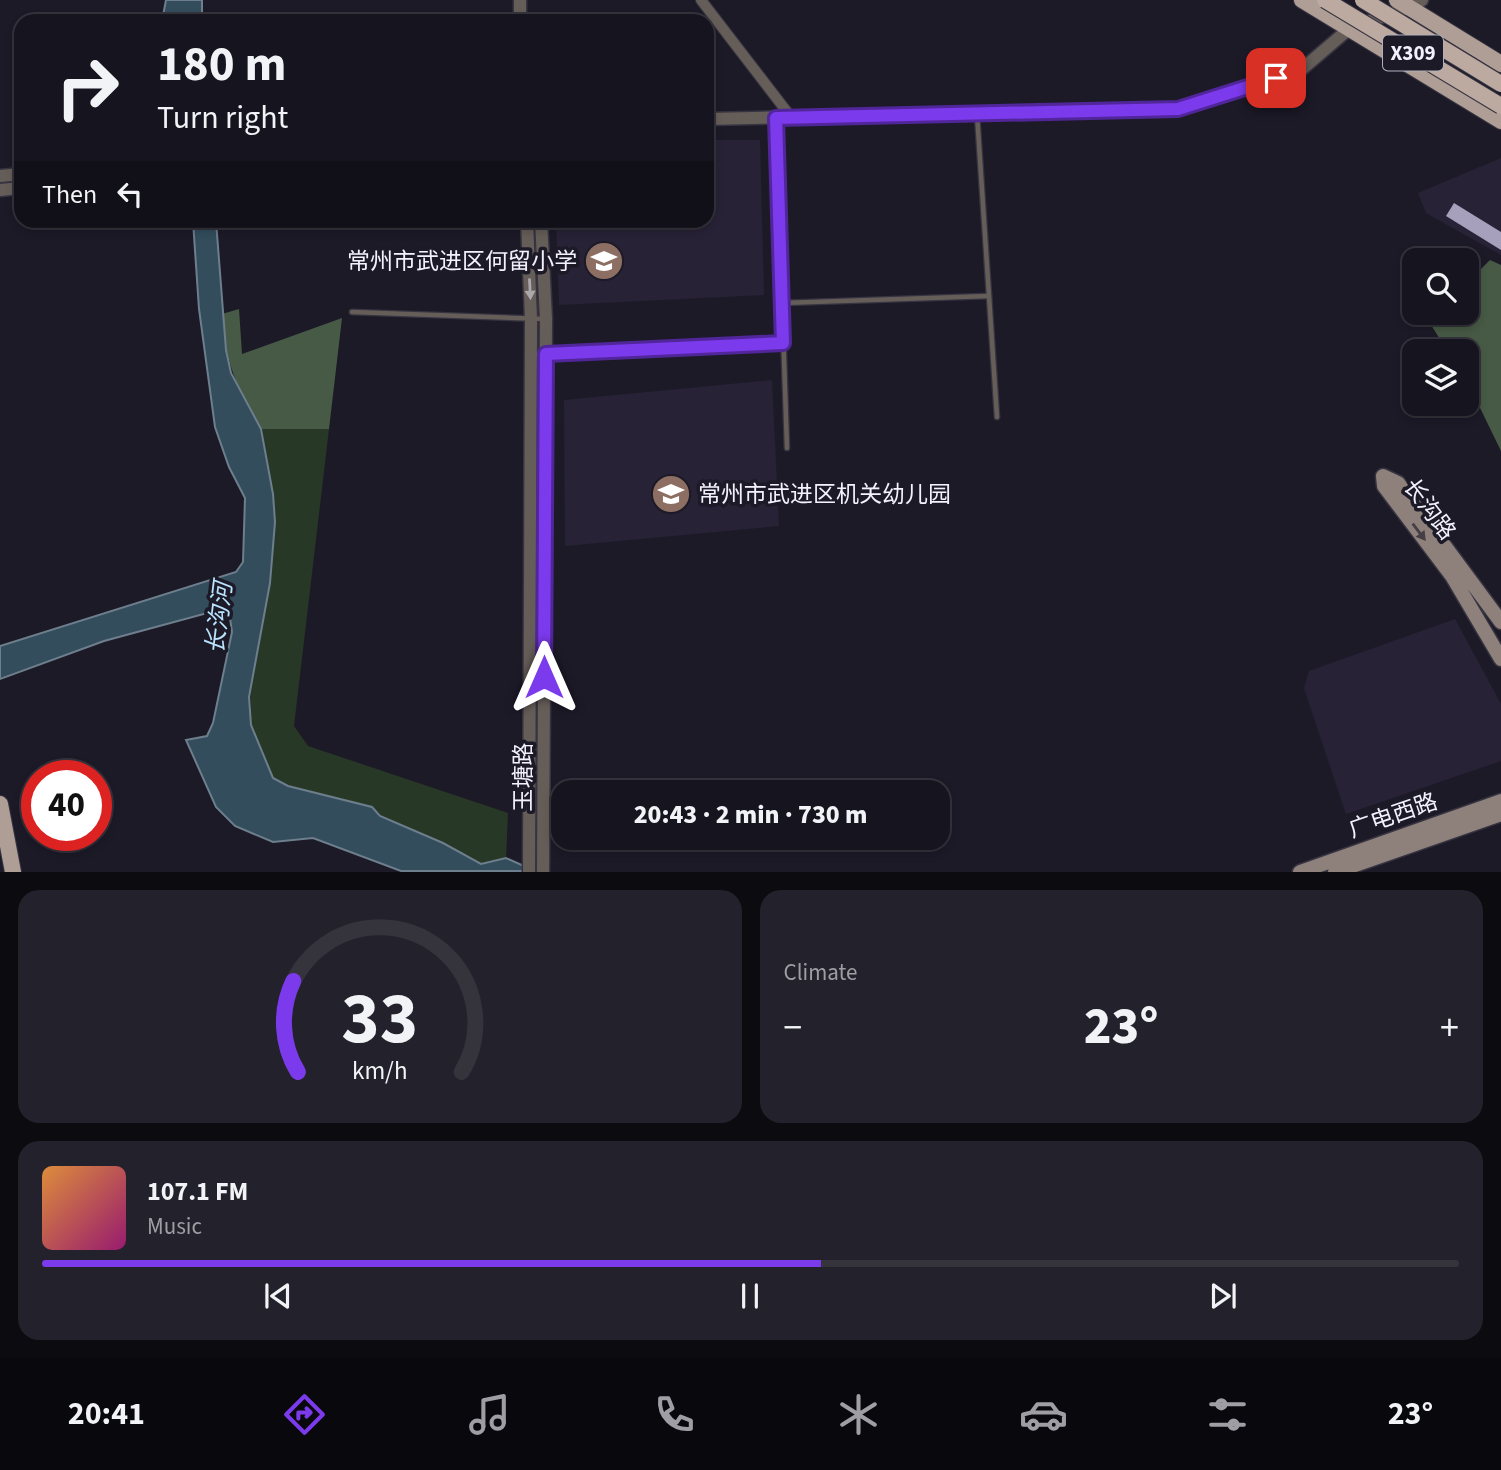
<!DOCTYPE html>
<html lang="en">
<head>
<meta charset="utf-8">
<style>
  body { margin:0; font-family:"Source Sans 3","Noto Sans SC",sans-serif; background:#23212b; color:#f1f3f6; height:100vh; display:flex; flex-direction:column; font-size:26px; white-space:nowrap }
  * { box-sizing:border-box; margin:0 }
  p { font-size:23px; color:#9e9ea4 }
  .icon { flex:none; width:38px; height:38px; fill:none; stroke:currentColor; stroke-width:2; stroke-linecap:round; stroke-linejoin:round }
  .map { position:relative; height:872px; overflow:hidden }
  .drawer { display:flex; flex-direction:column; gap:18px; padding:18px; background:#0c0b10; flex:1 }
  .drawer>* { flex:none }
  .top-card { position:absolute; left:14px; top:14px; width:700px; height:214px; border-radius:21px; box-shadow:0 4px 10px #0003,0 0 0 2px #35333c; background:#16141e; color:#f1f3f6; overflow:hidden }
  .controls { position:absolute; left:1402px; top:248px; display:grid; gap:14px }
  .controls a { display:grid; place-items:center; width:77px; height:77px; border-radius:14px; background:#16141e; box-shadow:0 4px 10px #0003,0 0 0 2px #35333c; font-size:35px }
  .speed { position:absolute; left:21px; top:760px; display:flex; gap:14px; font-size:35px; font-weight:700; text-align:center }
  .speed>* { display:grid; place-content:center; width:91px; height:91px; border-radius:50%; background:#16141e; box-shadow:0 4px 10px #0003,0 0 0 2px #35333c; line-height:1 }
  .speed .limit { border:10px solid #d22; background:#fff; color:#111 }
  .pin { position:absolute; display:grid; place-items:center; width:60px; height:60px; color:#fff; margin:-30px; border-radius:14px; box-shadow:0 4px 10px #0006 }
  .me { position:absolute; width:77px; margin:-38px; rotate:0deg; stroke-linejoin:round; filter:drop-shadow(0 0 5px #0008) }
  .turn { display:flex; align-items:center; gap:24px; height:147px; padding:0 28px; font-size:32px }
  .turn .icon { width:91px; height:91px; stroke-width:2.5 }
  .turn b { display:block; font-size:49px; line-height:60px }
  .then { display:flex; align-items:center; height:66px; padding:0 28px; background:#0003; gap:14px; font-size:26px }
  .big { font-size:52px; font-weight:800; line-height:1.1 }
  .drawer .card { flex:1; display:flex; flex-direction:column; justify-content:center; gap:10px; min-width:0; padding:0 24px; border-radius:21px; background:#23212b }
  .drawer .dial { align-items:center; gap:0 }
  .dial svg { height:182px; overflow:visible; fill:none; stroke:#35333c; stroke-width:7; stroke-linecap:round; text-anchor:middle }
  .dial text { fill:#f1f3f6; stroke:none }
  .song { display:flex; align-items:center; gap:21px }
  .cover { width:84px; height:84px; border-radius:10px; background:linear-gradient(135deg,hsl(30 70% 55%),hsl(320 70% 35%)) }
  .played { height:7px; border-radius:4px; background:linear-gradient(90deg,#7c3aed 55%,#35333c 55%) }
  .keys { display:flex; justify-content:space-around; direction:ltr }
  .heat { display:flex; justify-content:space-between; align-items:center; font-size:38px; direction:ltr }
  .drawer .tiles { flex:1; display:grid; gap:18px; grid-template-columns:1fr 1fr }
  .card:last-child { grid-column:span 2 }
  .trip { position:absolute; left:551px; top:780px; width:399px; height:70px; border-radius:21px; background:#16141e; box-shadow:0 4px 10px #0003,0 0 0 2px #35333c; font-weight:800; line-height:70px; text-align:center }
  .dock { display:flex; height:112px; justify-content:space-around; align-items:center; background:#09080c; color:#9e9ea4 }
  .dock .icon { width:49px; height:49px }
  .dock .selected { color:#7c3aed }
  .dock b { font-size:32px; color:#f1f3f6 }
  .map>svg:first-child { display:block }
  .built { fill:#272236 }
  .green { fill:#283826 }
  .forest { fill:#475a45 }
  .water { fill:#334d5d; stroke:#6d7e8c; stroke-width:2 }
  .building { fill:#a6a0bc }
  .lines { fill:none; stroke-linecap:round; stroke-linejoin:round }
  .service-casing { stroke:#373441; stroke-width:7 }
  .minor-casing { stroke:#373441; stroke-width:12 }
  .tertiary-casing { stroke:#373441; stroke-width:15 }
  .secondary-casing { stroke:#373441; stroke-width:17 }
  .primary-casing { stroke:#373441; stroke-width:18 }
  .service { stroke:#655d58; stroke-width:4.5 }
  .minor { stroke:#655d58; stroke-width:10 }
  .tertiary { stroke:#655d58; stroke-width:12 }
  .secondary { stroke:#8e817b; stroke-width:14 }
  .primary { stroke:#ae9e95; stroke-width:16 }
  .trunk-bridge-casing { stroke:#373441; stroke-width:18; stroke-linecap:butt }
  .trunk-bridge { stroke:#bcaaa1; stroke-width:16 }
  .oneway { fill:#aca7aa }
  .oneway2 { fill:#453e45 }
  .route-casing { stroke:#51269a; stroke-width:18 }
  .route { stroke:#7c3aed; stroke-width:12 }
  .labels { text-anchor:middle; stroke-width:7; stroke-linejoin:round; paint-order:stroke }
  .shield { fill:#1d1a28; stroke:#b3b0bc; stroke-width:2 }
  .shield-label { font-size:21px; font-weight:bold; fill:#f3f1fb }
  .poi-label { font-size:23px; fill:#f3f1fb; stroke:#1d1a28; text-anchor:end }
  .street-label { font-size:23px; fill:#f3f1fb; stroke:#1d1a28 }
  .water-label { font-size:24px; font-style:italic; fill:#b9e3fe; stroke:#1d1a28 }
</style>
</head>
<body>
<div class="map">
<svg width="1501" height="872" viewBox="0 0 1501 872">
  <rect width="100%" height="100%" fill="#1d1a28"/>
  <!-- built -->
  <g class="built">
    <path d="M707 140H760L764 295 559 305 556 221 707 220Z"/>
    <path d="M1501 158V255L1426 213 1418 193Z"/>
    <path d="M772 380 779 526 565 546 564 400Z"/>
    <path d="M1455 619 1501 704V761L1346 814 1304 688 1309 671Z"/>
  </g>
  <!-- green -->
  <path class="green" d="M261 429H329L294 726 308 746 508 813 506 858 481 864 443 843 380 816 372 807 288 786 273 778 251 725 250 689 270 583 273 494Z"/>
  <!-- forest -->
  <g class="forest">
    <path d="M1490 260 1501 265V451L1467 381 1466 352H1448L1428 320 1435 313H1466L1467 283Z"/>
    <path d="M239 309 242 354 342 318 329 429H261C237 390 225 361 222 314Z"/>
  </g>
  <!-- water -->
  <g class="water">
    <path d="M166 0H202V21H162Z"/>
    <path d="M193 221H216L226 350 231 373 261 429 273 494 275 522 270 583 249 697 251 725 273 778 288 786 372 807 380 816 443 843 481 864 506 858 535 871H401L313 838 273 842 235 826 216 807 186 740 207 736 213 723 232 632 229 611 222 609 104 641 0 679V646L236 572 243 562 245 498 229 467 215 427 199 309Z"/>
  </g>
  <!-- building -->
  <path class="building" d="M1454 203 1501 232V250L1446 216Z"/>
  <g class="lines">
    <!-- service casing -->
    <g class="service-casing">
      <g id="service">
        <path d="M977 114 997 417"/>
        <path d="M776 118 787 448"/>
        <path d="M782 303 989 296"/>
        <path d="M352 312 545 319"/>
        <path d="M532 355 783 343"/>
      </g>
    </g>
    <!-- minor casing -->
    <g class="minor-casing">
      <path id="minor" d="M701 0 791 117"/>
    </g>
    <!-- tertiary casing -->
    <g class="tertiary-casing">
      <g id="tertiary">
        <path d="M520 0V21"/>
        <path d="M707 119 1178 109 1301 70 1350 28 1410 7 1422 0"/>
        <path d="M0 176 21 174"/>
        <path d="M0 190 21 188"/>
        <path d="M527 220 531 319 529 872"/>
        <path d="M541 220 546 319 543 872"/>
      </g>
    </g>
    <!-- secondary casing -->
    <g class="secondary-casing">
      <g id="secondary">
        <path d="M1501 622 1398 483 1383 476 1384 486 1452 576 1501 659"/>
        <path d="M1300 872 1501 801"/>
        <path d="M1335 872 1501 814"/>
      </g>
    </g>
    <!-- primary casing -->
    <g class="primary-casing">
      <g id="primary">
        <path d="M1302 0 1501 121"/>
        <path d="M1397 0 1501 64"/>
        <path d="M0 804 13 872"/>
      </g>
    </g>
    <!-- service -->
    <use href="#service" class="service"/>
    <!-- minor -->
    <use href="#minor" class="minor"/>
    <!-- tertiary -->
    <use href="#tertiary" class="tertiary"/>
    <!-- secondary -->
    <use href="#secondary" class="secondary"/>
    <!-- primary -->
    <use href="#primary" class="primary"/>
    <!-- trunk-bridge casing -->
    <g class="trunk-bridge-casing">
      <g id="trunk-bridge">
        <path d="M1325 0 1501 106"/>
        <path d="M1363 0 1501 84"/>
      </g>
    </g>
    <!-- trunk-bridge -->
    <use href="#trunk-bridge" class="trunk-bridge"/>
  </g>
  <!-- one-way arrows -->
  <defs><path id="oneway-solid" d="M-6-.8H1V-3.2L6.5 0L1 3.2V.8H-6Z" transform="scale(1.75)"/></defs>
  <use class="oneway" href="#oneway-solid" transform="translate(530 289) rotate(87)"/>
  <use class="oneway2" href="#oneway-solid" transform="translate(1419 532) rotate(53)"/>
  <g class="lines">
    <!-- route casing -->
    <g class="route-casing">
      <path id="route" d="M544 677 546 354 783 343 776 118 1178 109 1276 78"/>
    </g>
    <!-- route -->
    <use href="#route" class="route"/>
  </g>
  <!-- icons -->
  <defs>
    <g id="school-disc" transform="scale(2.0125)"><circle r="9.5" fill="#8d6e63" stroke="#1d1a28"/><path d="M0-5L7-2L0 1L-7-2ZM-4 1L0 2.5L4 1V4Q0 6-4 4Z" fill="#fff"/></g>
  </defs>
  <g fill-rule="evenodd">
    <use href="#school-disc" x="604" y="261"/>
    <use href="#school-disc" x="671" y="494"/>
  </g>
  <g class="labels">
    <!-- shield labels -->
    <rect class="shield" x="1383" y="35.5" width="60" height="35" rx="5"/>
    <g class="shield-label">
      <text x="1413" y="60">X309</text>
    </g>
    <!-- poi labels -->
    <g class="poi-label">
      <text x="577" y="269">常州市武进区何留小学</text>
      <text x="698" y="502" text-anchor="start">常州市武进区机关幼儿园</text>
    </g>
    <!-- street labels -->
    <g class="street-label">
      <text transform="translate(1430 509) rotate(53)" y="8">长沟路</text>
      <text transform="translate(523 777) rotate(-90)" y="8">玉塘路</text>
      <text transform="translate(1393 815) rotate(-19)" y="8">广电西路</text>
    </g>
    <!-- water labels -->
    <g class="water-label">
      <text transform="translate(219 618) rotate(-83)" y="8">长沟河</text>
    </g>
  </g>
</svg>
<div class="controls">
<a><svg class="icon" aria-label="search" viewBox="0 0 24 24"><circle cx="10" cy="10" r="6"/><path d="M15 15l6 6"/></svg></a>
<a><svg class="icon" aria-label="layers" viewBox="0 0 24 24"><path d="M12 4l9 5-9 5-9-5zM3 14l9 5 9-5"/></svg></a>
</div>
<div class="speed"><div class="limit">40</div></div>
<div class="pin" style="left:1276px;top:78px;background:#d93025"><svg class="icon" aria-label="arrive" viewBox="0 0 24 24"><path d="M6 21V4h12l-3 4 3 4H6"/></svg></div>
<svg class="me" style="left:544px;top:677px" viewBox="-20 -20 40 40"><path d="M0-17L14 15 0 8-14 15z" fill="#7c3aed" stroke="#fff" stroke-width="4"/></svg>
<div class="trip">20:43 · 2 min · 730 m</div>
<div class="top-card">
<div class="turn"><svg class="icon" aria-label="right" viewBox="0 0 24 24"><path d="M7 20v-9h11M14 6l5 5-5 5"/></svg><div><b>180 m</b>Turn right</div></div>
<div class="then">Then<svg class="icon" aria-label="left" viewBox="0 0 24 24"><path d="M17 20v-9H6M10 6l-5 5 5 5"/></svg></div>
</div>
</div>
<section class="drawer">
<div class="tiles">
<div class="card dial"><svg viewBox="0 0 100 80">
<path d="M14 69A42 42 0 1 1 86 69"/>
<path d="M14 69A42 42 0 0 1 12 29" stroke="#7c3aed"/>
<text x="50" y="56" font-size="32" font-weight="700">33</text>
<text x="50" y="72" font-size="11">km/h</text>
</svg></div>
<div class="card"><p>Climate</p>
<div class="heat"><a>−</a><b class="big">23°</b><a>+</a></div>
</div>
<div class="card">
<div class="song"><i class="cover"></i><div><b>107.1 FM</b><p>Music</p></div></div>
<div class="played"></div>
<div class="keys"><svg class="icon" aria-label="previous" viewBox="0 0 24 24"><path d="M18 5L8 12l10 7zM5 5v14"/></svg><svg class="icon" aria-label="pause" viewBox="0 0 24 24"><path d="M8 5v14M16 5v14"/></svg><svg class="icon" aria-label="next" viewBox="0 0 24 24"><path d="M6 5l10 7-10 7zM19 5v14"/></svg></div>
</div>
</div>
</section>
<nav class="dock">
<b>20:41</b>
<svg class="icon selected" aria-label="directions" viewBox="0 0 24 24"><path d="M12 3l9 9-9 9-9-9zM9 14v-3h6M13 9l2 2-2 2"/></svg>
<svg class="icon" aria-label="music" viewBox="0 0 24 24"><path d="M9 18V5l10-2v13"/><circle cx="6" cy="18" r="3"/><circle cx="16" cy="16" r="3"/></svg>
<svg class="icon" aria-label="phone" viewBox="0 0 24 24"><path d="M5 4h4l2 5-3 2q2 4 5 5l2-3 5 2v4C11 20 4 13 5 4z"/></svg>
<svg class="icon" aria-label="climate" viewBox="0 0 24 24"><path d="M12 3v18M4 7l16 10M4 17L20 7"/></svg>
<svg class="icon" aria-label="car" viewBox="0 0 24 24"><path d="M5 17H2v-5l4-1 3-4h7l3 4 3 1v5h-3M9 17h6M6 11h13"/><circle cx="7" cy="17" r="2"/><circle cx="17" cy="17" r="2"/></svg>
<svg class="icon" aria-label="filters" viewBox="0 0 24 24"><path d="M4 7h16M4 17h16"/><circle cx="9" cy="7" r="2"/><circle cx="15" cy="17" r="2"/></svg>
<b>23°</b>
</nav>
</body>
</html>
